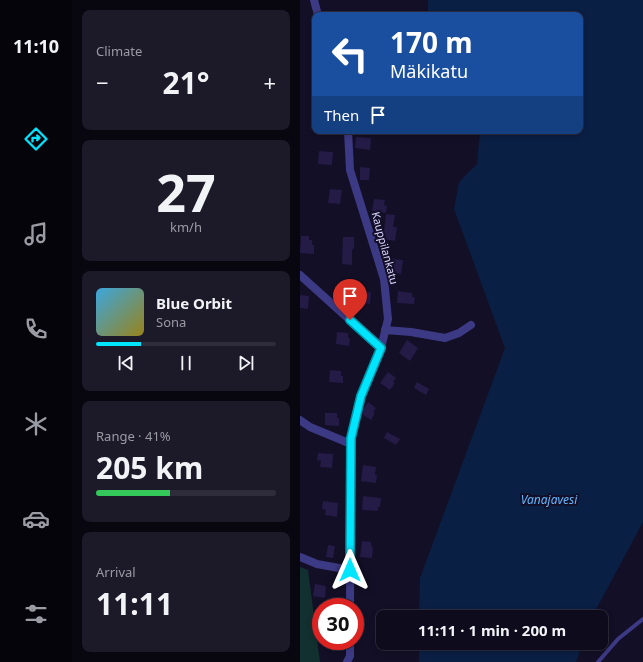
<!DOCTYPE html>
<html lang="en">
<head>
<meta charset="utf-8">
<style>
  body { margin:0; font-family:"Noto Sans",sans-serif; background:#1c1929; color:#f1f3f6; height:100vh; display:flex; flex-direction:column; font-size:15px; white-space:nowrap }
  * { box-sizing:border-box; margin:0 }
  p { font-size:13px; color:#9b9ba3 }
  .icon { flex:none; width:22px; height:22px; fill:none; stroke:currentColor; stroke-width:2; stroke-linecap:round; stroke-linejoin:round }
  .map { position:relative; flex:1; overflow:hidden }
  .details { display:flex; flex-direction:column; gap:10px; padding:10px; background:#08060f; width:228px }
  .details>* { flex:none }
  .banner { position:absolute; left:12px; top:12px; width:271px; height:122px; border-radius:8px; box-shadow:0 2px 6px #0003,0 0 0 1px #2e2b3b; background:#1a4fa0; color:#fff; overflow:hidden }
  .speed { position:absolute; left:12px; top:598px; display:flex; gap:8px; font-size:20px; font-weight:700; text-align:center }
  .speed>* { display:grid; place-content:center; width:52px; height:52px; border-radius:50%; background:#0e0b1c; box-shadow:0 2px 6px #0003,0 0 0 1px #2e2b3b; line-height:1 }
  .speed .limit { border:6px solid #d22; background:#fff; color:#111 }
  .pin { position:absolute; display:grid; place-items:center; width:34px; height:34px; color:#fff; margin:-41px -17px; border-radius:50% 50% 50% 0; rotate:-45deg; box-shadow:0 0 4px #0007 }
  .pin .icon { rotate:45deg }
  .me { position:absolute; width:44px; margin:-22px; rotate:0deg; stroke-linejoin:round; filter:drop-shadow(0 0 3px #0008) }
  .turn { display:flex; align-items:center; gap:14px; height:84px; padding:0 12px; font-size:18px }
  .turn .icon { width:52px; height:52px; stroke-width:2.5 }
  .turn b { display:block; font-size:28px; line-height:34px }
  .then { display:flex; align-items:center; height:38px; padding:0 12px; background:#0003; gap:8px; font-size:15px }
  .big { font-size:30px; font-weight:700; line-height:1.1 }
  .details .tile { flex:1; display:flex; flex-direction:column; justify-content:center; gap:6px; min-width:0; padding:0 14px; border-radius:8px; background:#1c1929 }
  .details .dial { align-items:center; gap:0 }
  .dial b { font-size:52px; line-height:1 }
  .song { display:flex; align-items:center; gap:12px }
  .cover { width:48px; height:48px; border-radius:6px; background:linear-gradient(135deg,hsl(200 70% 55%),hsl(50 70% 35%)) }
  .played { height:4px; border-radius:2px; background:linear-gradient(90deg,#00e5ff 25%,#2e2b3b 25%) }
  .keys { display:flex; justify-content:space-around; direction:ltr }
  .heat { display:flex; justify-content:space-between; align-items:center; font-size:22px; direction:ltr }
  .charge { height:6px; border-radius:3px; background:linear-gradient(90deg,#34c759 41%,#2e2b3b 0) }
  .trip { position:absolute; left:76px; top:610px; width:232px; height:40px; border-radius:8px; background:#0e0b1c; box-shadow:0 2px 6px #0003,0 0 0 1px #2e2b3b; font-weight:700; line-height:40px; text-align:center }
  main { display:flex; flex:1; min-height:0 }
  .tabs { display:flex; flex-direction:column; width:72px; justify-content:space-around; align-items:center; background:#06040b; color:#9b9ba3 }
  .tabs .icon { width:28px; height:28px }
  .tabs .on { color:#00e5ff }
  .tabs b { font-size:18px; color:#f1f3f6 }
  .map>svg:first-child { display:block }
  .green { fill:#12302f }
  .water { fill:#0a1f44 }
  .building { fill:#241b47 }
  .lines { fill:none; stroke-linecap:round; stroke-linejoin:round }
  .service { stroke:#3d3a85; stroke-width:4 }
  .minor { stroke:#3d3a85; stroke-width:8 }
  .route-casing { stroke:#0095a6; stroke-width:10 }
  .route { stroke:#00e5ff; stroke-width:7 }
  .labels { text-anchor:middle; stroke-width:4; stroke-linejoin:round; paint-order:stroke }
  .street-label { font-size:11px; fill:#d9d4ff; stroke:#130f26 }
  .water-label { font-size:12px; font-style:italic; fill:#62b6ff; stroke:#130f26 }
</style>
</head>
<body>
<main>
<nav class="tabs">
<b>11:10</b>
<svg class="icon on" aria-label="directions" viewBox="0 0 24 24"><path d="M12 3l9 9-9 9-9-9zM9 14v-3h6M13 9l2 2-2 2"/></svg>
<svg class="icon" aria-label="music" viewBox="0 0 24 24"><path d="M9 18V5l10-2v13"/><circle cx="6" cy="18" r="3"/><circle cx="16" cy="16" r="3"/></svg>
<svg class="icon" aria-label="phone" viewBox="0 0 24 24"><path d="M5 4h4l2 5-3 2q2 4 5 5l2-3 5 2v4C11 20 4 13 5 4z"/></svg>
<svg class="icon" aria-label="climate" viewBox="0 0 24 24"><path d="M12 3v18M4 7l16 10M4 17L20 7"/></svg>
<svg class="icon" aria-label="car" viewBox="0 0 24 24"><path d="M5 17H2v-5l4-1 3-4h7l3 4 3 1v5h-3M9 17h6M6 11h13"/><circle cx="7" cy="17" r="2"/><circle cx="17" cy="17" r="2"/></svg>
<svg class="icon" aria-label="filters" viewBox="0 0 24 24"><path d="M4 7h16M4 17h16"/><circle cx="9" cy="7" r="2"/><circle cx="15" cy="17" r="2"/></svg>
</nav>
<section class="details">
<div class="tile"><p>Climate</p>
<div class="heat"><a>−</a><b class="big">21°</b><a>+</a></div>
</div>
<div class="tile dial"><b>27</b><p>km/h</p></div>
<div class="tile">
<div class="song"><i class="cover"></i><div><b>Blue Orbit</b><p>Sona</p></div></div>
<div class="played"></div>
<div class="keys"><svg class="icon" aria-label="previous" viewBox="0 0 24 24"><path d="M18 5L8 12l10 7zM5 5v14"/></svg><svg class="icon" aria-label="pause" viewBox="0 0 24 24"><path d="M8 5v14M16 5v14"/></svg><svg class="icon" aria-label="next" viewBox="0 0 24 24"><path d="M6 5l10 7-10 7zM19 5v14"/></svg></div>
</div>
<div class="tile"><p>Range · 41%</p><b class="big">205 km</b><div class="charge"></div></div>
<div class="tile"><p>Arrival</p><b class="big">11:11</b></div>
</section>
<div class="map">
<svg width="343" height="662" viewBox="0 0 343 662">
  <rect width="100%" height="100%" fill="#130f26"/>
  <!-- green -->
  <path class="green" d="M0 567 8 570 20 662H0Z"/>
  <!-- water -->
  <g class="water">
    <path d="M128 0H343V522L292 617H119L120 578 205 348 154 209 159 182 177 164 180 131H280V15H128Z"/>
    <path d="M119 643H283L276 662H119Z"/>
  </g>
  <!-- building -->
  <g class="building">
    <path d="M56 137 71 138 70 150 55 148Z"/>
    <path d="M19 151 33 152 32 165 18 164Z"/>
    <path d="M60 167 70 168 69 180H60Z"/>
    <path d="M30 189 42 190 40 204 28 203Z"/>
    <path d="M74 199 85 200 84 205 87 206 86 213 72 211Z"/>
    <path d="M86 214 95 215 93 227H97L95 241 83 239Z"/>
    <path d="M1 236H9V240H12V245H14V254L0 253Z"/>
    <path d="M43 237H54V248L52 250V265L42 264Z"/>
    <path d="M91 259 103 260 101 274 89 272Z"/>
    <path d="M58 290 71 292 70 304 57 302Z"/>
    <path d="M98 291 112 293V297H115L114 304 97 303Z"/>
    <path d="M0 295 9 296 8 309 0 308Z"/>
    <path d="M37 332 48 333V338H50L49 346 36 344Z"/>
    <path d="M107 340 118 348 110 361 99 353Z"/>
    <path d="M30 370 41 371V376H43V383L29 382Z"/>
    <path d="M88 372 96 378 93 382 95 383 90 390 80 383Z"/>
    <path d="M117 382 129 389 126 395 114 388Z"/>
    <path d="M68 402 76 408 73 412 75 413 71 420 62 414 64 408Z"/>
    <path d="M25 413H37V418H39V426L25 425Z"/>
    <path d="M87 432 100 439 96 445 84 438Z"/>
    <path d="M18 453 33 454 32 468 20 467 21 461 17 460Z"/>
    <path d="M63 465 76 467 75 475H77L76 483 61 481Z"/>
    <path d="M63 496 81 498 80 507H78V511L62 510Z"/>
    <path d="M23 501 38 503 37 517 25 515 26 510 22 509Z"/>
    <path d="M62 541 71 542V546L73 547 72 558 60 557Z"/>
    <path d="M28 545 35 546 33 558 26 557Z"/>
    <path d="M15 584 26 586 25 598 13 596Z"/>
  </g>
  <g class="lines">
    <!-- service -->
    <path class="service" d="M298 662 318 639 343 619"/>
    <!-- minor -->
    <g class="minor">
      <path d="M14 0 18 15"/>
      <path d="M48 131 50 170 84 279 88 319 81 348 61 396 51 438 50 607"/>
      <path d="M0 275 81 348"/>
      <path d="M85 330 111 332 145 338 159 333 171 325"/>
      <path d="M0 420 10 427 51 444"/>
      <path d="M0 557 17 564 50 570"/>
      <path d="M47 662 50 656V641"/>
    </g>
  </g>
  <g class="lines">
    <!-- route casing -->
    <g class="route-casing">
      <path id="route" d="M50 320 81 348 61 396 51 438 50 570"/>
    </g>
    <!-- route -->
    <use href="#route" class="route"/>
  </g>
  <g class="labels">
    <!-- street labels -->
    <g class="street-label">
      <text transform="translate(85 248) rotate(75)" y="4">Kauppilankatu</text>
    </g>
    <!-- water labels -->
    <g class="water-label">
      <text x="249" y="504">Vanajavesi</text>
    </g>
  </g>
</svg>
<div class="speed"><div class="limit">30</div></div>
<div class="pin" style="left:50px;top:320px;background:#d93025"><svg class="icon" aria-label="arrive" viewBox="0 0 24 24"><path d="M6 21V4h12l-3 4 3 4H6"/></svg></div>
<svg class="me" style="left:50px;top:570px" viewBox="-20 -20 40 40"><path d="M0-17L14 15 0 8-14 15z" fill="#00e5ff" stroke="#fff" stroke-width="4"/></svg>
<div class="trip">11:11 · 1 min · 200 m</div>
<div class="banner">
<div class="turn"><svg class="icon" aria-label="left" viewBox="0 0 24 24"><path d="M17 20v-9H6M10 6l-5 5 5 5"/></svg><div><b>170 m</b>Mäkikatu</div></div>
<div class="then">Then<svg class="icon" aria-label="arrive" viewBox="0 0 24 24"><path d="M6 21V4h12l-3 4 3 4H6"/></svg></div>
</div>
</div>
</main>
</body>
</html>
